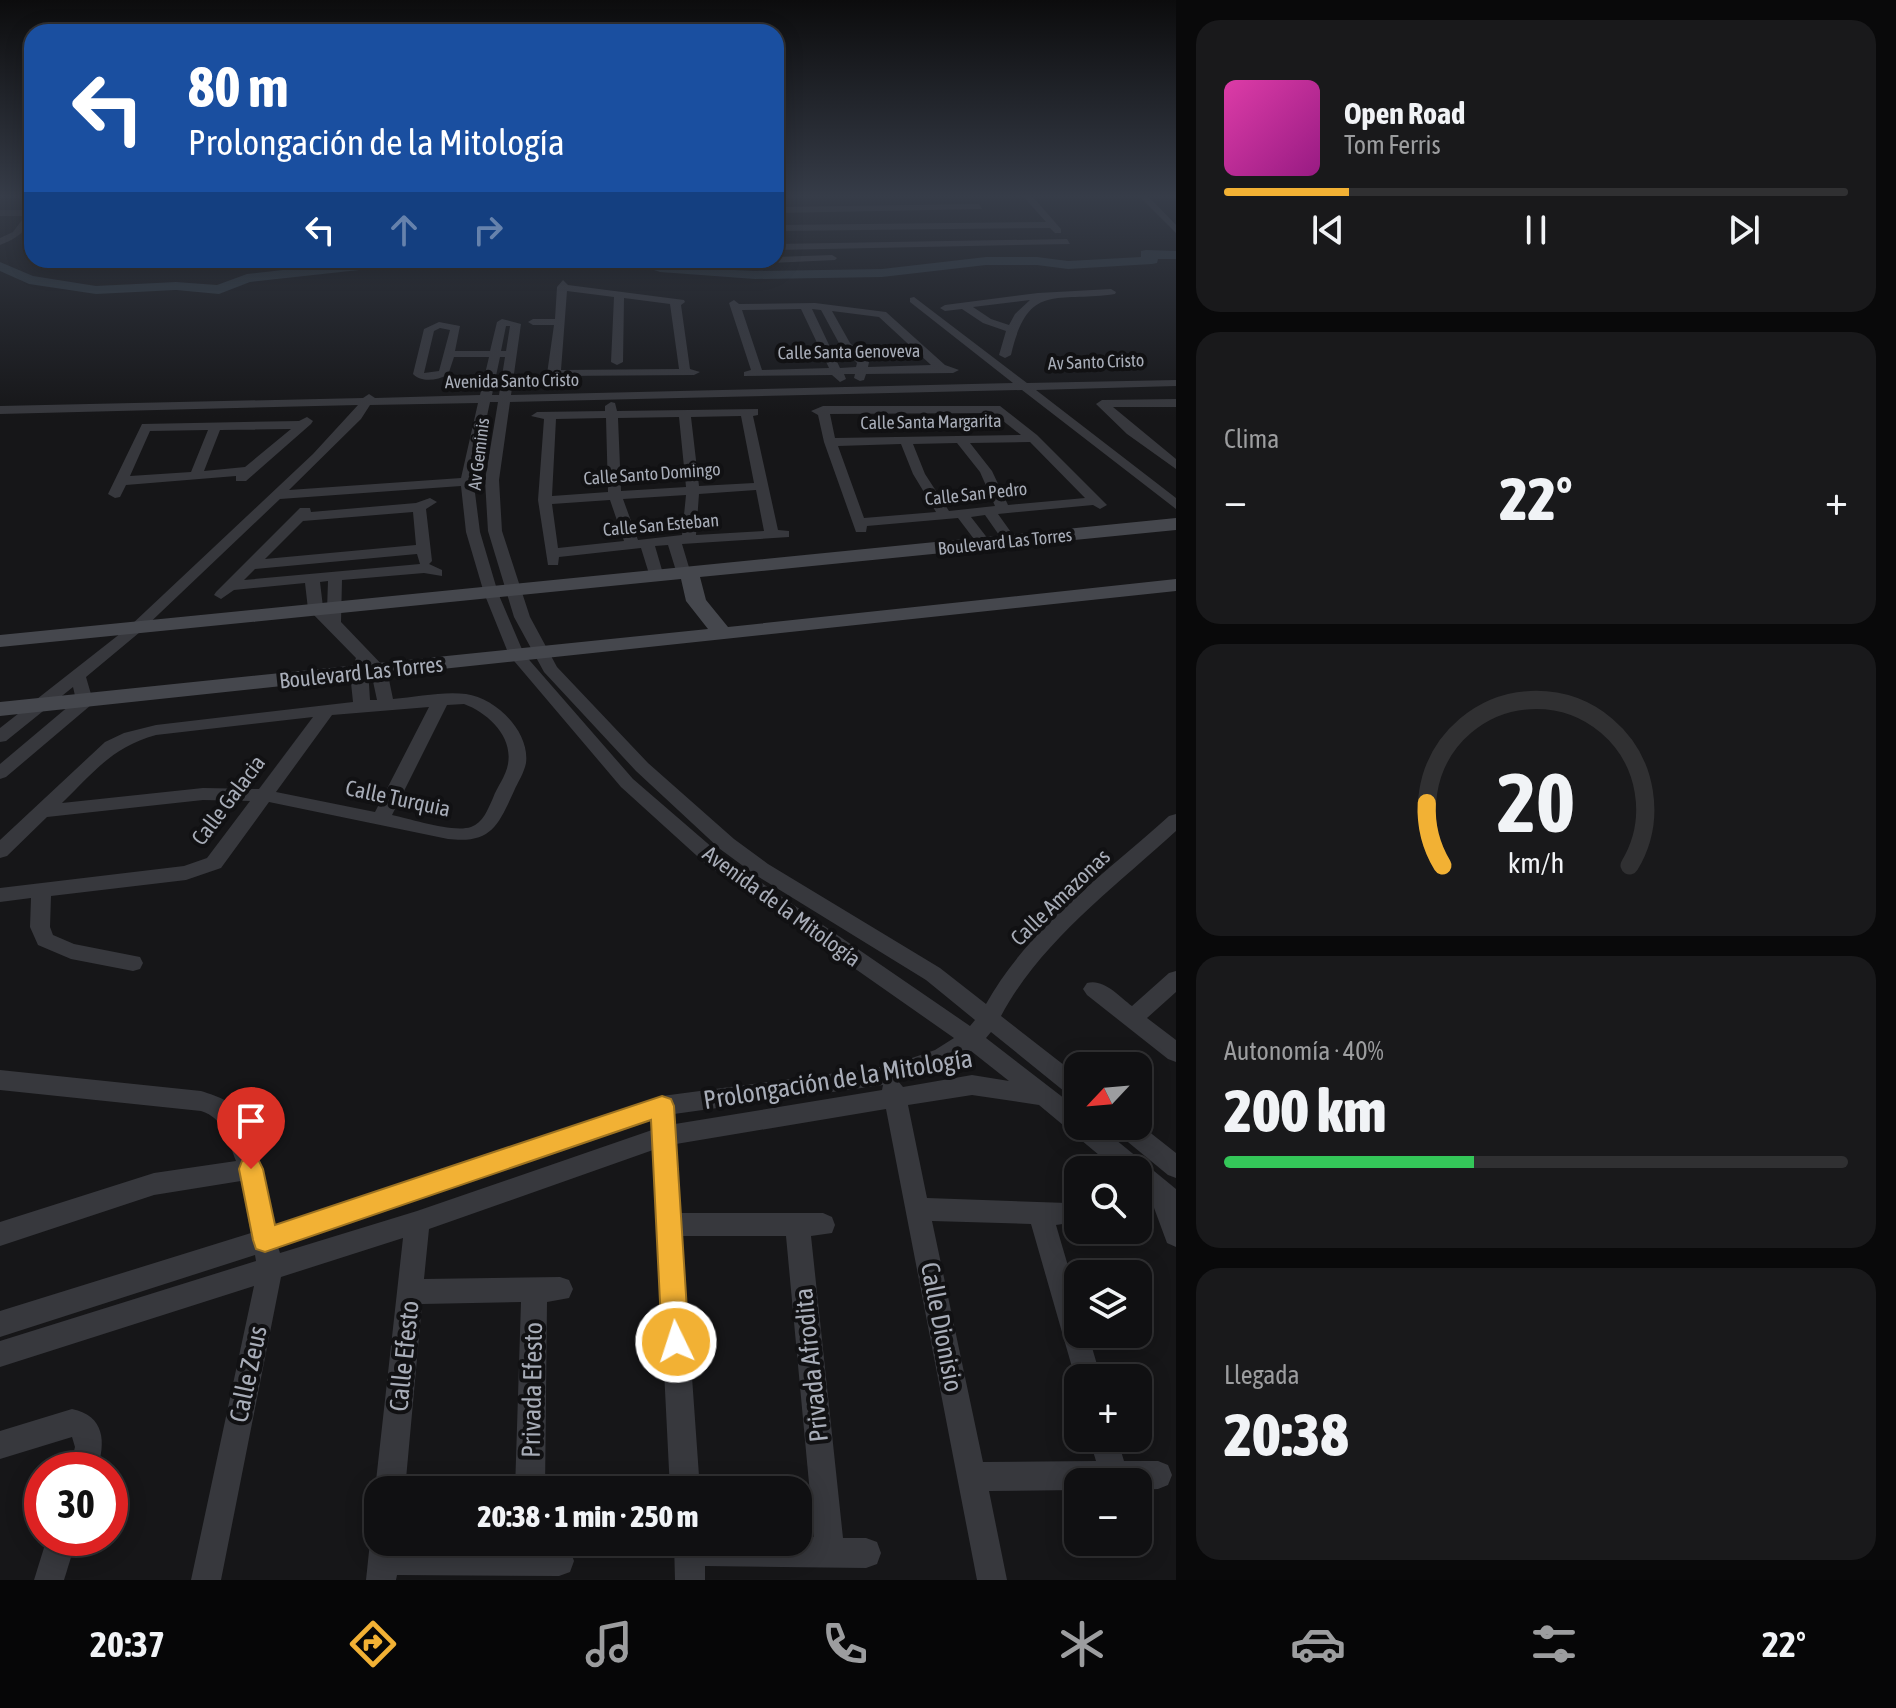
<!DOCTYPE html>
<html lang="es">
<head>
<meta charset="utf-8">
<style>
  body { margin:0; font-family:"Asap Condensed",sans-serif; background:#19191b; color:#f1f3f6; height:100vh; display:flex; flex-direction:column; font-size:30px; white-space:nowrap }
  * { box-sizing:border-box; margin:0 }
  p { font-size:26px; color:#9c9d9f }
  .icon { flex:none; width:44px; height:44px; fill:none; stroke:currentColor; stroke-width:2; stroke-linecap:round; stroke-linejoin:round }
  .map { position:relative; flex:1; overflow:hidden }
  .panel { display:flex; flex-direction:column; gap:20px; padding:20px; background:#09090a; width:720px }
  .panel>* { flex:none }
  .guide { position:absolute; left:24px; top:24px; width:760px; height:244px; border-radius:24px; box-shadow:0 4px 20px #0003,0 0 0 2px #303032; background:#1a4fa0; color:#fff; overflow:hidden }
  .needle { width:52px; rotate:244deg }
  .tools { position:absolute; left:1064px; top:1052px; display:grid; gap:16px }
  .tools a { display:grid; place-items:center; width:88px; height:88px; border-radius:16px; background:#101012; box-shadow:0 4px 20px #0003,0 0 0 2px #303032; font-size:40px }
  .speed { position:absolute; left:24px; top:1452px; display:flex; gap:16px; font-size:40px; font-weight:700; text-align:center }
  .speed>* { display:grid; place-content:center; width:104px; height:104px; border-radius:50%; background:#101012; box-shadow:0 4px 20px #0003,0 0 0 2px #303032; line-height:1 }
  .speed .limit { border:12px solid #d22; background:#fff; color:#111 }
  .pin { position:absolute; display:grid; place-items:center; width:68px; height:68px; color:#fff; margin:-82px -34px; border-radius:50% 50% 50% 0; rotate:-45deg; box-shadow:0 0 8px #0007 }
  .pin .icon { rotate:45deg }
  .me { position:absolute; width:88px; margin:-44px; rotate:356deg; stroke-linejoin:round; filter:drop-shadow(0 0 6px #0008) }
  .turn { display:flex; align-items:center; gap:28px; height:168px; padding:0 32px; font-size:36px }
  .turn .icon { width:104px; height:104px; stroke-width:2.5 }
  .turn b { display:block; font-size:56px; line-height:68px }
  .lanes { display:flex; align-items:center; height:76px; padding:0 32px; background:#0003; justify-content:center; gap:40px; direction:ltr }
  .lanes .off { opacity:.35 }
  .big { font-size:60px; font-weight:800; line-height:1.1 }
  .panel .card { flex:1; display:flex; flex-direction:column; justify-content:center; gap:12px; min-width:0; padding:0 28px; border-radius:24px; background:#19191b }
  .panel .dial { align-items:center; gap:0 }
  .dial svg { height:208px; overflow:visible; fill:none; stroke:#303032; stroke-width:7; stroke-linecap:round; text-anchor:middle }
  .dial text { fill:#f1f3f6; stroke:none }
  .song { display:flex; align-items:center; gap:24px }
  .cover { width:96px; height:96px; border-radius:12px; background:linear-gradient(135deg,hsl(320 70% 55%),hsl(310 70% 35%)) }
  .played { height:8px; border-radius:4px; background:linear-gradient(90deg,#f2b134 20%,#303032 20%) }
  .keys { display:flex; justify-content:space-around; direction:ltr }
  .heat { display:flex; justify-content:space-between; align-items:center; font-size:44px; direction:ltr }
  .charge { height:12px; border-radius:6px; background:linear-gradient(90deg,#34c759 40%,#303032 0) }
  .trip { position:absolute; left:364px; top:1476px; width:448px; height:80px; border-radius:24px; background:#101012; box-shadow:0 4px 20px #0003,0 0 0 2px #303032; font-weight:800; line-height:80px; text-align:center }
  .tabs { display:flex; height:128px; justify-content:space-around; align-items:center; background:#060607; color:#9c9d9f }
  .tabs .icon { width:56px; height:56px }
  .tabs .on { color:#f2b134 }
  .tabs b { font-size:36px; color:#f1f3f6 }
  main { display:flex; flex:1; min-height:0 }
  .map>svg:first-child { display:block }
  .lines { fill:none; stroke-linecap:round; stroke-linejoin:round }
  .river { fill:#2c353c; fill-rule:evenodd }
  .street { fill:#37383d; fill-rule:evenodd }
  .secondary { fill:#45474d; fill-rule:evenodd }
  .route { fill:#f2b134; stroke:#9d7322; stroke-width:2 }
  .labels { text-anchor:middle; stroke-width:8; stroke-linejoin:round; paint-order:stroke }
  .far-street-label { font-size:18px; fill:#a8adb8; stroke:#111113 }
  .street-label { font-size:22px; fill:#a8adb8; stroke:#111113 }
  .near-street-label { font-size:26px; fill:#a8adb8; stroke:#111113 }
</style>
</head>
<body>
<main>
<div class="map">
<svg width="1176" height="1580" viewBox="0 0 1176 1580">
  <rect width="100%" height="100%" fill="#161618"/>
  <g class="lines">
    <!-- river -->
    <g class="river">
      <path d="M1146 250 1176 251V259H1158L1157 263 1152 264 1068 269 1037 265H986L882 277 755 279 660 272 636 264H615L608 260H650L692 268 755 271 882 269 986 257H1037L1068 261 1141 257V251Z"/>
      <path d="M372 260H421L414 264 250 282 219 294 176 290 96 294 29 284 0 271V262L33 276 96 286 176 282 217 285 247 274Z"/>
    </g>
    <!-- street -->
    <g class="street">
      <path d="M1023 196H1032L1061 229V233H1055L1050 228 776 231V225L1046 222Z"/>
      <path d="M1139 196H1148L1176 225V233Z"/>
      <path d="M979 204 982 209 776 213V207Z"/>
      <path d="M0 210H32C32 229 16 239 0 245V238L13 232 25 216H0Z"/>
      <path d="M1067 239 1070 244 776 250V244Z"/>
      <path d="M832 255 837 258 835 260 771 263 766 260H776V257Z"/>
      <path d="M157 260H174L141 270 136 267Z"/>
      <path d="M248 260H258L259 262 254 265Z"/>
      <path d="M686 260H756L751 263H691Z"/>
      <path d="M563 280 568 285 684 300 685 302 681 305 690 369 700 372 694 375 558 376 554 381H546L554 325H533L528 322 533 319H555L557 287ZM567 291 614 297 611 362 617 365 623 362 624 298 670 304 679 369 561 370Z"/>
      <path d="M1111 289 1116 292 1115 294C1056 303 1028 281 1011 355L1005 358 999 355 1006 331 983 323 962 309 945 311 940 308 945 305 1038 293ZM1030 300 1015 314 1009 325 991 319 973 307Z"/>
      <path d="M914 297 1027 383 1176 380V386L1036 390 1176 498V509L1022 390 510 402 499 480 502 531 530 617 557 667 648 763 734 839 768 864 940 968 986 1004C1028 928 1106 873 1169 816L1176 814V831C1115 887 1041 941 1001 1016L1078 1076V1099L1070 1096 991 1032 986 1038 1078 1109V1126H1099L1176 1189V1247L1167 1243 1150 1197 1138 1187V1170H1117L1039 1105 972 1095 908 1105 927 1198 1067 1203 1076 1206 1078 1211 1076 1222 1056 1225 1078 1300V1334H1088L1101 1378H1078V1388L1031 1224 932 1221 983 1462 1096 1461 1089 1438H1117L1124 1461H1158L1168 1465 1172 1475 1168 1485 1158 1489 1138 1490V1482H1078V1490L989 1491 1007 1580H977L886 1109 676 1144 681 1213H823L832 1217 835 1225 832 1233 811 1236 843 1538H866L877 1542 881 1553 877 1564 866 1568 705 1566V1580H675L674 1542H798V1537H814L786 1236H682L700 1490H670L653 1150 429 1229 424 1279 560 1277 569 1280 573 1289 569 1298 547 1302 545 1490H515L521 1302 422 1304 405 1490H378V1496L375 1490 403 1238 281 1277 221 1580H191L254 1286 0 1367V1341L256 1261 255 1255 0 1337V1311L251 1233 241 1181 154 1195 0 1246V1222L154 1173 236 1161C228 1140 224 1118 201 1111L0 1090V1070L201 1091C219 1097 236 1102 245 1120L263 1169 274 1225 662 1096 889 1066 935 1050 954 1038 707 865 621 787 509 655 484 593 466 532 461 486 280 499 140 632 86 677 93 701 91 705 6 777 0 779V764L76 700 73 687 6 741 0 742V728L130 626 313 454 358 405 0 414V406L363 398 369 394 375 398 480 395 489 357H454L448 375C437 380 422 383 413 374L424 329 439 322 460 326 455 351H490L497 322 502 319 521 324 511 395 1013 383 910 302V298ZM506 326H510L506 351H501ZM440 328 450 330 439 371 424 373 434 331ZM500 357H505L499 395H492ZM490 402H498L485 480 488 531 514 617 544 672 636 771 720 849 754 874 926 980 975 1020 970 1026 721 855 633 779 524 654 498 593 480 532 474 485 484 481 474 477ZM478 403 461 478 289 490 361 419 370 405ZM971 1051 1009 1081 972 1075 903 1087 898 1081 951 1062ZM883 1085 882 1090 675 1124 674 1114ZM651 1120 652 1130 417 1211 280 1253 278 1247Z"/>
      <path d="M734 300 739 304 815 303 886 312 945 365 959 370 953 373 866 374 864 380 860 381 854 378 855 374H844L846 379 840 382 832 375 744 376V372L751 370 729 303ZM801 309 829 368 762 370 742 310ZM812 309 821 310 840 345 857 363 856 367 840 368ZM832 311 879 317 931 365 868 367 869 362 850 343Z"/>
      <path d="M1176 399V407H1113L1176 459V469L1127 434 1096 404 1102 400Z"/>
      <path d="M611 402 615 403 617 411 758 409V415L753 416 778 530 789 531V537L682 544 691 574 684 578 677 574 668 545 655 546 664 577 657 581 650 577 641 548 559 557 558 565H548L538 500 544 419 531 416 537 412 605 411V406ZM741 416 754 483 699 486 691 417ZM679 417 686 487 621 491 618 418ZM606 418 608 492 552 496 556 419ZM756 490 764 531 696 535 699 494ZM686 495 682 535 638 540 623 499ZM610 500 624 541 558 548 552 504Z"/>
      <path d="M823 406H1000L1037 435 1107 505 1100 509 1093 505 998 514 1018 542 1011 546 1006 545 985 515 971 517 992 544 985 548 980 547 958 518 867 526 866 532H856L824 442 818 415 811 411ZM993 413 1021 435 835 438 830 414ZM1030 442 1085 498 1008 505 992 471 970 443ZM957 443 980 472 995 506 949 511 925 474 913 444ZM901 444 913 474 936 512 864 518 838 446Z"/>
      <path d="M307 417 313 421 311 424 246 481H236V476L126 485 120 497 115 498 108 494 142 424 299 421ZM291 429 245 467 204 471 220 430ZM208 430 191 472 130 476 150 431Z"/>
      <path d="M430 498 437 502 426 509 432 561 429 564 442 570V576L424 573 342 580 341 622 387 670 393 699C416 697 444 691 466 694 496 698 530 732 526 763 524 773 518 782 514 791 498 826 491 844 448 839L269 802 221 868 186 880 51 896 50 927 53 935 74 944 140 957 143 963 140 969 133 971 71 959 38 945 30 927 31 898 0 902V888L184 866 207 858 250 801 203 800 47 817 7 856 0 858V840L105 742 124 733 156 725 353 702 350 673 356 658 308 609 305 583 234 590 221 599 214 595 216 592 300 508H310L311 512 416 503ZM413 512 416 545 265 559 303 521ZM417 554 420 564 244 580 255 569ZM328 581 327 610 323 607 320 582ZM368 669 371 672 377 700H370ZM464 704C488 713 513 736 508 764 506 776 497 787 493 798 488 809 483 823 471 827 453 833 411 819 392 815L447 705ZM429 707 375 812 276 792 332 715ZM313 717 259 789 203 788 62 803C94 772 112 747 156 735Z"/>
      <path d="M1176 971V992L1147 1018 1176 1040V1062L1168 1059 1087 995 1083 989 1087 983C1103 978 1119 996 1132 1006L1169 973Z"/>
      <path d="M1138 1123 1176 1153V1178L1168 1175 1117 1133 1113 1126H1138Z"/>
      <path d="M72 1409C105 1416 106 1442 97 1470H69L75 1447 72 1437 0 1459V1431Z"/>
      <path d="M378 1530V1542H400V1545L559 1546 570 1550 574 1561 570 1572 559 1576 397 1575 396 1580H366L370 1542Z"/>
      <path d="M47 1538H77L64 1580H34Z"/>
    </g>
    <!-- secondary -->
    <path class="secondary" d="M1176 518V530L700 577 706 600 728 627 1176 579V591L0 716V702L708 629 686 601 681 579 0 647V635Z"/>
  </g>
  <!-- sky -->
  <linearGradient id="sky" x2="0" y2="1"><stop stop-color="#0c0c0d"/><stop offset="0.47" stop-color="#363c48"/><stop offset="1" stop-color="#363c48" stop-opacity="0"/></linearGradient>
  <rect width="1176" height="417" fill="url(#sky)"/>
  <!-- route -->
  <path class="route" d="M662 1096 671 1099 674 1106 689 1342 685 1352 676 1356 666 1352 662 1342 651 1120 265 1252 256 1249 253 1240 239 1169 242 1161 251 1158 259 1161 263 1169 275 1225Z"/>
  <g class="labels">
    <!-- far-street labels -->
    <g class="far-street-label">
      <text transform="translate(849 352) rotate(-1)" y="6">Calle Santa Genoveva</text>
      <text transform="translate(1096 362) rotate(-2)" y="6">Av Santo Cristo</text>
      <text transform="translate(512 381) rotate(-1)" y="6">Avenida Santo Cristo</text>
      <text transform="translate(931 422) rotate(-1)" y="6">Calle Santa Margarita</text>
      <text transform="translate(479 454) rotate(-83)" y="6">Av Geminis</text>
      <text transform="translate(652 474) rotate(-4)" y="6">Calle Santo Domingo</text>
      <text transform="translate(976 494) rotate(-6)" y="6">Calle San Pedro</text>
      <text transform="translate(661 525) rotate(-5)" y="6">Calle San Esteban</text>
      <text transform="translate(1005 542) rotate(-6)" y="6">Boulevard Las Torres</text>
    </g>
    <!-- street labels -->
    <g class="street-label">
      <text transform="translate(361 672) rotate(-6)" y="8">Boulevard Las Torres</text>
      <text transform="translate(398 798) rotate(12)" y="8">Calle Turquia</text>
      <text transform="translate(228 800) rotate(-53)" y="8">Calle Galacia</text>
      <text transform="translate(1060 897) rotate(-44)" y="8">Calle Amazonas</text>
      <text transform="translate(782 906) rotate(36)" y="8">Avenida de la Mitología</text>
    </g>
    <!-- near-street labels -->
    <g class="near-street-label">
      <text transform="translate(838 1079) rotate(-9)" y="9">Prolongación de la Mitología</text>
      <text transform="translate(942 1327) rotate(79)" y="9">Calle Dionisio</text>
      <text transform="translate(404 1356) rotate(-84)" y="9">Calle Efesto</text>
      <text transform="translate(811 1365) rotate(-96)" y="9">Privada Afrodita</text>
      <text transform="translate(248 1374) rotate(-78)" y="9">Calle Zeus</text>
      <text transform="translate(532 1390) rotate(-89)" y="9">Privada Efesto</text>
    </g>
  </g>
</svg>
<div class="tools">
<a><svg class="needle" viewBox="-14 -14 28 28"><path d="M0-13l5 13h-10z" fill="#e53935"/><path d="M0 13l5-13h-10z" fill="#9c9d9f"/></svg></a>
<a><svg class="icon" aria-label="search" viewBox="0 0 24 24"><circle cx="10" cy="10" r="6"/><path d="M15 15l6 6"/></svg></a>
<a><svg class="icon" aria-label="layers" viewBox="0 0 24 24"><path d="M12 4l9 5-9 5-9-5zM3 14l9 5 9-5"/></svg></a>
<a>+</a>
<a>−</a>
</div>
<div class="speed"><div class="limit">30</div></div>
<div class="pin" style="left:251px;top:1169px;background:#d93025"><svg class="icon" aria-label="arrive" viewBox="0 0 24 24"><path d="M6 21V4h12l-3 4 3 4H6"/></svg></div>
<svg class="me" style="left:676px;top:1342px" viewBox="-20 -20 40 40"><circle r="17" fill="#f2b134" stroke="#fff" stroke-width="3"/><path d="M0-11L8 9 0 5-8 9z" fill="#fff"/></svg>
<div class="trip">20:38 · 1 min · 250 m</div>
<div class="guide">
<div class="turn"><svg class="icon" aria-label="left" viewBox="0 0 24 24"><path d="M17 20v-9H6M10 6l-5 5 5 5"/></svg><div><b>80 m</b>Prolongación de la Mitología</div></div>
<div class="lanes"><svg class="icon" aria-label="left" viewBox="0 0 24 24"><path d="M17 20v-9H6M10 6l-5 5 5 5"/></svg><svg class="icon off" aria-label="ahead" viewBox="0 0 24 24"><path d="M12 20V5M6 11l6-6 6 6"/></svg><svg class="icon off" aria-label="right" viewBox="0 0 24 24"><path d="M7 20v-9h11M14 6l5 5-5 5"/></svg></div>
</div>
</div>
<section class="panel">
<div class="card">
<div class="song"><i class="cover"></i><div><b>Open Road</b><p>Tom Ferris</p></div></div>
<div class="played"></div>
<div class="keys"><svg class="icon" aria-label="previous" viewBox="0 0 24 24"><path d="M18 5L8 12l10 7zM5 5v14"/></svg><svg class="icon" aria-label="pause" viewBox="0 0 24 24"><path d="M8 5v14M16 5v14"/></svg><svg class="icon" aria-label="next" viewBox="0 0 24 24"><path d="M6 5l10 7-10 7zM19 5v14"/></svg></div>
</div>
<div class="card"><p>Clima</p>
<div class="heat"><a>−</a><b class="big">22°</b><a>+</a></div>
</div>
<div class="card dial"><svg viewBox="0 0 100 80">
<path d="M14 69A42 42 0 1 1 86 69"/>
<path d="M14 69A42 42 0 0 1 8 45" stroke="#f2b134"/>
<text x="50" y="56" font-size="32" font-weight="700">20</text>
<text x="50" y="72" font-size="11">km/h</text>
</svg></div>
<div class="card"><p>Autonomía · 40%</p><b class="big">200 km</b><div class="charge"></div></div>
<div class="card"><p>Llegada</p><b class="big">20:38</b></div>
</section>
</main>
<nav class="tabs">
<b>20:37</b>
<svg class="icon on" aria-label="directions" viewBox="0 0 24 24"><path d="M12 3l9 9-9 9-9-9zM9 14v-3h6M13 9l2 2-2 2"/></svg>
<svg class="icon" aria-label="music" viewBox="0 0 24 24"><path d="M9 18V5l10-2v13"/><circle cx="6" cy="18" r="3"/><circle cx="16" cy="16" r="3"/></svg>
<svg class="icon" aria-label="phone" viewBox="0 0 24 24"><path d="M5 4h4l2 5-3 2q2 4 5 5l2-3 5 2v4C11 20 4 13 5 4z"/></svg>
<svg class="icon" aria-label="climate" viewBox="0 0 24 24"><path d="M12 3v18M4 7l16 10M4 17L20 7"/></svg>
<svg class="icon" aria-label="car" viewBox="0 0 24 24"><path d="M5 17H2v-5l4-1 3-4h7l3 4 3 1v5h-3M9 17h6M6 11h13"/><circle cx="7" cy="17" r="2"/><circle cx="17" cy="17" r="2"/></svg>
<svg class="icon" aria-label="filters" viewBox="0 0 24 24"><path d="M4 7h16M4 17h16"/><circle cx="9" cy="7" r="2"/><circle cx="15" cy="17" r="2"/></svg>
<b>22°</b>
</nav>
</body>
</html>
